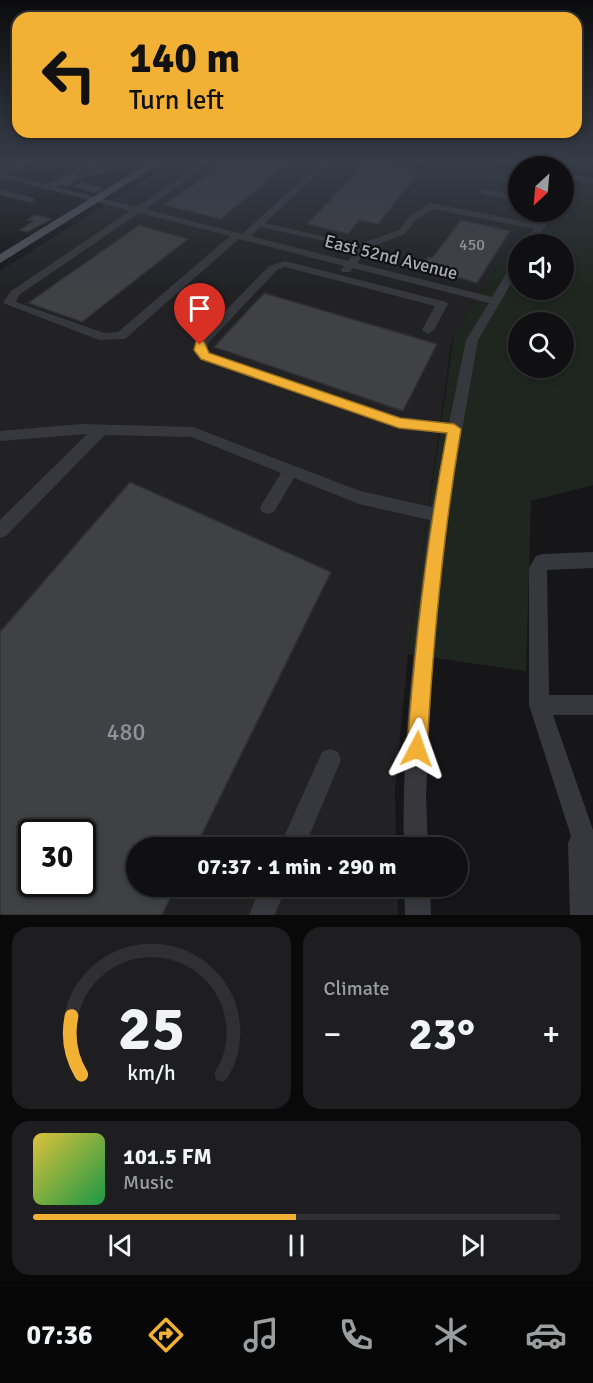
<!DOCTYPE html>
<html lang="en">
<head>
<meta charset="utf-8">
<style>
  body { margin:0; font-family:Signika,sans-serif; background:#1e1e20; color:#f1f3f6; height:100vh; display:flex; flex-direction:column; font-size:22px; white-space:nowrap }
  * { box-sizing:border-box; margin:0 }
  p { font-size:20px; color:#9c9d9f }
  .icon { flex:none; width:33px; height:33px; fill:none; stroke:currentColor; stroke-width:2; stroke-linecap:round; stroke-linejoin:round }
  .map { position:relative; height:915px; overflow:hidden }
  .side { display:flex; flex-direction:column; gap:12px; padding:12px; background:#09090a; flex:1 }
  .side>* { flex:none }
  .guide { position:absolute; left:12px; top:12px; width:570px; height:126px; border-radius:18px; box-shadow:0 3px 9px #0003,0 0 0 2px #303032; background:#f2b134; color:#111; overflow:hidden }
  .needle { width:39px; rotate:206deg }
  .fabs { position:absolute; left:508px; top:156px; display:grid; gap:12px }
  .fabs a { display:grid; place-items:center; width:66px; height:66px; border-radius:50%; background:#101012; box-shadow:0 3px 9px #0003,0 0 0 2px #303032; font-size:30px }
  .speed { position:absolute; left:18px; top:819px; display:flex; gap:12px; font-size:30px; font-weight:700; text-align:center }
  .speed>* { display:grid; place-content:center; width:78px; height:78px; border-radius:50%; background:#101012; box-shadow:0 3px 9px #0003,0 0 0 2px #303032; line-height:1 }
  .speed .limit { border:3px solid #111; border-radius:9px; background:#fff; color:#111 }
  .pin { position:absolute; display:grid; place-items:center; width:51px; height:51px; color:#fff; margin:-62px -26px; border-radius:50% 50% 50% 0; rotate:-45deg; box-shadow:0 0 6px #0007 }
  .pin .icon { rotate:45deg }
  .me { position:absolute; width:66px; margin:-33px; rotate:4deg; stroke-linejoin:round; filter:drop-shadow(0 0 4px #0008) }
  .turn { display:flex; align-items:center; gap:21px; height:126px; padding:0 18px; font-size:27px }
  .turn .icon { width:78px; height:78px; stroke-width:2.5 }
  .turn b { display:block; font-size:42px; line-height:51px }
  .big { font-size:45px; font-weight:700; line-height:1.1 }
  .side .widget { flex:1; display:flex; flex-direction:column; justify-content:center; gap:9px; min-width:0; padding:0 21px; border-radius:18px; background:#1e1e20 }
  .side .dial { align-items:center; gap:0 }
  .dial svg { height:156px; overflow:visible; fill:none; stroke:#303032; stroke-width:7; stroke-linecap:round; text-anchor:middle }
  .dial text { fill:#f1f3f6; stroke:none }
  .song { display:flex; align-items:center; gap:18px }
  .cover { width:72px; height:72px; border-radius:9px; background:linear-gradient(135deg,hsl(50 70% 55%),hsl(140 70% 35%)) }
  .played { height:6px; border-radius:3px; background:linear-gradient(90deg,#f2b134 50%,#303032 50%) }
  .keys { display:flex; justify-content:space-around; direction:ltr }
  .heat { display:flex; justify-content:space-between; align-items:center; font-size:33px; direction:ltr }
  .side .tiles { flex:1; display:grid; gap:12px; grid-template-columns:1fr 1fr }
  .widget:last-child { grid-column:span 2 }
  .trip { position:absolute; left:126px; top:837px; width:342px; height:60px; border-radius:30px; background:#101012; box-shadow:0 3px 9px #0003,0 0 0 2px #303032; font-weight:700; line-height:60px; text-align:center }
  .dock { display:flex; height:96px; justify-content:space-around; align-items:center; background:#060607; color:#9c9d9f }
  .dock .icon { width:42px; height:42px }
  .dock .on { color:#f2b134 }
  .dock b { font-size:27px; color:#f1f3f6 }
  .map>svg:first-child { display:block }
  .built { fill:#222225; fill-rule:evenodd }
  .green { fill:#1e261f; fill-rule:evenodd }
  .building { fill:#404145; stroke:#303034; stroke-width:1.5; fill-rule:evenodd }
  .lines { fill:none; stroke-linecap:round; stroke-linejoin:round }
  .minor { fill:#37383d; fill-rule:evenodd }
  .major { fill:#53555c; fill-rule:evenodd }
  .route { fill:#f2b134; stroke:#9d7322; stroke-width:1.5 }
  .labels { text-anchor:middle; stroke-width:4.5; stroke-linejoin:round; paint-order:stroke }
  .far-number-label { font-size:16px; fill:#8e929b }
  .far-street-label { font-size:18px; fill:#a8adb8; stroke:#111113 }
  .near-number-label { font-size:24px; fill:#8e929b }
</style>
</head>
<body>
<div class="map">
<svg width="593" height="915" viewBox="0 0 593 915">
  <rect width="100%" height="100%" fill="#161618"/>
  <!-- built -->
  <path class="built" d="M175 161H460L519 172V212H533L454 334 451 346 408 654 395 790 396 847 136 848V886L397 887 398 915H0V271ZM32 832H82V884H32Z"/>
  <!-- green -->
  <path class="green" d="M564 180 593 185V485L531 501 526 671 408 654 454 334 533 212H564ZM519 244H564V290H519ZM519 322H564V368H519Z"/>
  <!-- building -->
  <g class="building">
    <path d="M226 161 290 162 221 219 164 205Z"/>
    <path d="M368 161 420 171 378 224 359 220 348 234 307 224Z"/>
    <path d="M90 166 111 171 94 176 85 174 92 170 85 169Z"/>
    <path d="M77 174 85 176 67 186 59 184Z"/>
    <path d="M81 183 103 188 96 193 74 187Z"/>
    <path d="M35 215 51 219 27 232 20 230 34 221 27 220Z"/>
    <path d="M461 220 510 231 477 283 420 266 428 257 432 258Z"/>
    <path d="M139 225 188 239 82 322 28 303Z"/>
    <path d="M264 293 437 344 403 411 214 347Z"/>
    <path d="M130 482 331 572 195 848H136V886H176L162 915H0V632ZM32 832H82V884H32Z"/>
  </g>
  <g class="lines">
    <!-- minor -->
    <g class="minor">
      <path d="M24 161H34L8 175 47 184 91 161H101L56 187 137 207 204 161H213L146 209 242 234 323 161H332L265 223 334 239V243L260 227 251 236 348 261 363 243 399 230 410 216 431 203 537 224 545 212H554L534 244H524L534 229 433 209 416 220 405 234 371 247 357 263 492 297 515 259 519 258V270L478 340 447 515 433 654 426 796 428 848H404C401 738 416 629 430 520L359 504 294 478 274 512 268 514 262 512 260 507 281 473 192 437 105 435 6 536 0 538V520L87 434 0 441V431L81 424 193 427 360 491 432 507 447 434 399 428 206 361 194 350 199 338 269 266 285 261 446 302 448 304 434 330 428 334 422 330 435 306 285 267 277 270 209 342 207 349 214 355 400 418 449 423 466 340 489 303 353 268 350 272H342L341 270 344 266 239 239 125 339 99 340 3 303 11 291 130 211 0 177V172ZM139 213 230 236 118 332 104 333 16 302 19 295Z"/>
      <path d="M408 161H426L428 163 424 165Z"/>
      <path d="M479 161H498L523 166H519V169Z"/>
      <path d="M564 173 593 178V184L564 177Z"/>
      <path d="M493 175 519 179V185L490 179V175Z"/>
      <path d="M0 189 34 198 35 200 31 203 0 195Z"/>
      <path d="M484 189 519 196V202L481 194V190Z"/>
      <path d="M593 552V568L547 570 549 695H593V715H553L593 830V915H570L568 843 571 836 529 705V568L536 556 542 554Z"/>
      <path d="M330 749 338 752 341 760 304 848H279L322 752Z"/>
      <path d="M261 886H286L275 915H249Z"/>
      <path d="M404 886H430L431 915H405Z"/>
    </g>
    <!-- major -->
    <path class="major" d="M152 161H164L0 263V254Z"/>
  </g>
  <!-- sky -->
  <linearGradient id="sky" x2="0" y2="1"><stop stop-color="#0c0c0d"/><stop offset="0.56" stop-color="#363c48"/><stop offset="1" stop-color="#363c48" stop-opacity="0"/></linearGradient>
  <rect width="593" height="289" fill="url(#sky)"/>
  <!-- route -->
  <path class="route" d="M200 341 204 342 209 353 400 418 454 424 461 429C443 535 433 641 427 749L424 756 417 759 410 756 407 749C415 643 427 538 447 433L399 428 201 359 194 350 196 342Z"/>
  <g class="labels">
    <!-- far-number labels -->
    <g class="far-number-label">
      <text x="472" y="250">450</text>
    </g>
    <!-- far-street labels -->
    <g class="far-street-label">
      <text transform="translate(391 257) rotate(14)" y="6">East 52nd Avenue</text>
    </g>
    <!-- near-number labels -->
    <g class="near-number-label">
      <text x="126" y="740">480</text>
    </g>
  </g>
</svg>
<div class="fabs">
<a><svg class="needle" viewBox="-14 -14 28 28"><path d="M0-13l5 13h-10z" fill="#e53935"/><path d="M0 13l5-13h-10z" fill="#9c9d9f"/></svg></a>
<a><svg class="icon" aria-label="sound" viewBox="0 0 24 24"><path d="M4 9h4l5-4v14l-5-4H4zM17 9q2 3 0 6"/></svg></a>
<a><svg class="icon" aria-label="search" viewBox="0 0 24 24"><circle cx="10" cy="10" r="6"/><path d="M15 15l6 6"/></svg></a>
</div>
<div class="speed"><div class="limit">30</div></div>
<div class="pin" style="left:200px;top:345px;background:#d93025"><svg class="icon" aria-label="arrive" viewBox="0 0 24 24"><path d="M6 21V4h12l-3 4 3 4H6"/></svg></div>
<svg class="me" style="left:417px;top:749px" viewBox="-20 -20 40 40"><path d="M0-17L14 15 0 8-14 15z" fill="#f2b134" stroke="#fff" stroke-width="4"/></svg>
<div class="trip">07:37 · 1 min · 290 m</div>
<div class="guide">
<div class="turn"><svg class="icon" aria-label="left" viewBox="0 0 24 24"><path d="M17 20v-9H6M10 6l-5 5 5 5"/></svg><div><b>140 m</b>Turn left</div></div>
</div>
</div>
<section class="side">
<div class="tiles">
<div class="widget dial"><svg viewBox="0 0 100 80">
<path d="M14 69A42 42 0 1 1 86 69"/>
<path d="M14 69A42 42 0 0 1 9 39" stroke="#f2b134"/>
<text x="50" y="56" font-size="32" font-weight="700">25</text>
<text x="50" y="72" font-size="11">km/h</text>
</svg></div>
<div class="widget"><p>Climate</p>
<div class="heat"><a>−</a><b class="big">23°</b><a>+</a></div>
</div>
<div class="widget">
<div class="song"><i class="cover"></i><div><b>101.5 FM</b><p>Music</p></div></div>
<div class="played"></div>
<div class="keys"><svg class="icon" aria-label="previous" viewBox="0 0 24 24"><path d="M18 5L8 12l10 7zM5 5v14"/></svg><svg class="icon" aria-label="pause" viewBox="0 0 24 24"><path d="M8 5v14M16 5v14"/></svg><svg class="icon" aria-label="next" viewBox="0 0 24 24"><path d="M6 5l10 7-10 7zM19 5v14"/></svg></div>
</div>
</div>
</section>
<nav class="dock">
<b>07:36</b>
<svg class="icon on" aria-label="directions" viewBox="0 0 24 24"><path d="M12 3l9 9-9 9-9-9zM9 14v-3h6M13 9l2 2-2 2"/></svg>
<svg class="icon" aria-label="music" viewBox="0 0 24 24"><path d="M9 18V5l10-2v13"/><circle cx="6" cy="18" r="3"/><circle cx="16" cy="16" r="3"/></svg>
<svg class="icon" aria-label="phone" viewBox="0 0 24 24"><path d="M5 4h4l2 5-3 2q2 4 5 5l2-3 5 2v4C11 20 4 13 5 4z"/></svg>
<svg class="icon" aria-label="climate" viewBox="0 0 24 24"><path d="M12 3v18M4 7l16 10M4 17L20 7"/></svg>
<svg class="icon" aria-label="car" viewBox="0 0 24 24"><path d="M5 17H2v-5l4-1 3-4h7l3 4 3 1v5h-3M9 17h6M6 11h13"/><circle cx="7" cy="17" r="2"/><circle cx="17" cy="17" r="2"/></svg>
</nav>
</body>
</html>
